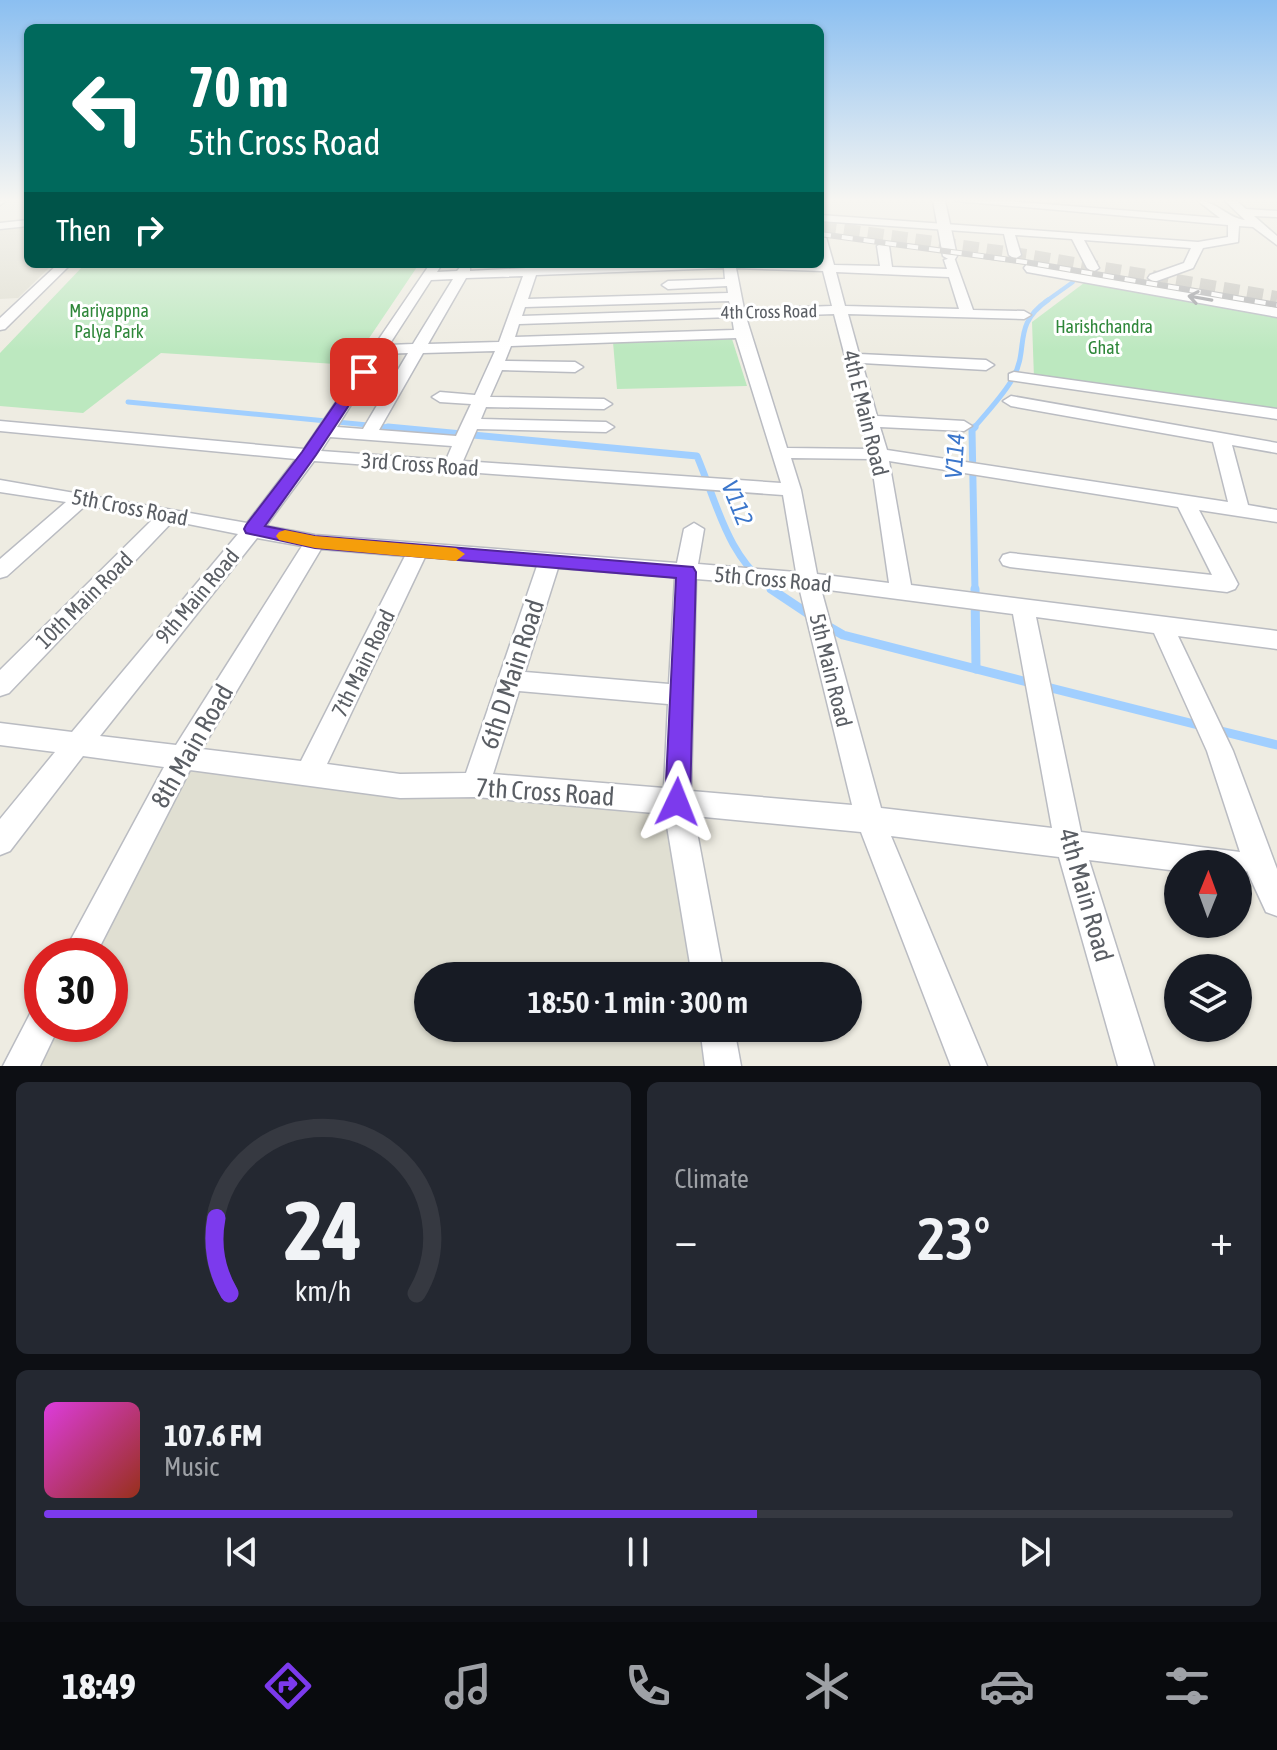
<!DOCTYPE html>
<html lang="en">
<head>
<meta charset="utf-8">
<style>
  body { margin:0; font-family:"Asap Condensed",sans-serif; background:#242831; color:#f1f3f6; height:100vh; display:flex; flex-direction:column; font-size:30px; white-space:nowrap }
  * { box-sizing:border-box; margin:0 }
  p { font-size:26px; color:#9ea1a6 }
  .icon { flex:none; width:44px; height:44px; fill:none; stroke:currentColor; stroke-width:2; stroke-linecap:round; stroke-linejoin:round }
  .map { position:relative; height:1066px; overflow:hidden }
  .drawer { display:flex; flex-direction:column; gap:16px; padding:16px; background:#0d0f14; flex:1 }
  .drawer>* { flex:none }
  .top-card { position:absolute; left:24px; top:24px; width:800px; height:244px; border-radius:12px; box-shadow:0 2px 6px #0004; background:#00695c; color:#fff; overflow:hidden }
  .needle { width:52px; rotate:1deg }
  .fabs { position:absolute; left:1164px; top:850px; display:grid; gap:16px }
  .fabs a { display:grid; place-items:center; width:88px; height:88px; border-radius:50%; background:#171b24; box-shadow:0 2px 6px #0004; font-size:40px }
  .speed { position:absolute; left:24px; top:938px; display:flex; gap:16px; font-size:40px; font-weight:700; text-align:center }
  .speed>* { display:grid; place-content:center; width:104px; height:104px; border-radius:50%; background:#171b24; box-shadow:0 2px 6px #0004; line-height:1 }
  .speed .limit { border:12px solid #d22; background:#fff; color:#111 }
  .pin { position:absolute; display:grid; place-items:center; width:68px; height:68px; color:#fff; margin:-34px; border-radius:16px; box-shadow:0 4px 12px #0006 }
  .me { position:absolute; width:88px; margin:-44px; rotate:2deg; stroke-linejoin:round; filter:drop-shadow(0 0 6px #0008) }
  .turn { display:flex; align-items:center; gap:28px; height:168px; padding:0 32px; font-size:36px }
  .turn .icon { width:104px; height:104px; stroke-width:2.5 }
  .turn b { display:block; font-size:56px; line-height:68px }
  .then { display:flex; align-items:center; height:76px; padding:0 32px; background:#0003; gap:16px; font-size:30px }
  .big { font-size:60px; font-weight:600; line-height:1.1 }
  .drawer .tile { flex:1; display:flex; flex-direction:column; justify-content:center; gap:12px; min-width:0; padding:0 28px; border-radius:12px; background:#242831 }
  .drawer .dial { align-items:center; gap:0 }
  .dial svg { height:208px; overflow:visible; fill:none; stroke:#363941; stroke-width:7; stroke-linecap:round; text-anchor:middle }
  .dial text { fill:#f1f3f6; stroke:none }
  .song { display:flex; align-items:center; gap:24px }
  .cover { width:96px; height:96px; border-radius:12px; background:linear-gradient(135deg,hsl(300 70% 55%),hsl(10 70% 35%)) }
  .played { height:8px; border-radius:4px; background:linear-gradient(90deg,#7c3aed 60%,#363941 60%) }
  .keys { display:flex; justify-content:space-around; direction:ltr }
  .heat { display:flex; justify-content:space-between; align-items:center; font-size:44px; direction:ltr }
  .drawer .tiles { flex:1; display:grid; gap:16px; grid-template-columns:1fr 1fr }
  .tile:last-child { grid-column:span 2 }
  .trip { position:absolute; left:414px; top:962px; width:448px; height:80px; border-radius:40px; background:#171b24; box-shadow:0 2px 6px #0004; font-weight:600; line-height:80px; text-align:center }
  .tab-bar { display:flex; height:128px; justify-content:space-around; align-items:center; background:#090b0e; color:#9ea1a6 }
  .tab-bar .icon { width:56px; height:56px }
  .tab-bar .current { color:#7c3aed }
  .tab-bar b { font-size:36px; color:#f1f3f6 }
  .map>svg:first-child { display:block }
  .education { fill:#e0dfd2 }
  .green { fill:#bce8bf }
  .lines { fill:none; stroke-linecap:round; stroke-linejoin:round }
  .stream-far3 { stroke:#a1cfff; stroke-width:4 }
  .stream-far2 { stroke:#a1cfff; stroke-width:5 }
  .stream-far1 { stroke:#a1cfff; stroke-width:7 }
  .stream { stroke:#a1cfff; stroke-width:9 }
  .secondary-tunnel { stroke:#c9c8c2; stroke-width:16; stroke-dasharray:16 8; stroke-linecap:butt }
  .minor-casing { stroke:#babcc2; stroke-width:3 }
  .tertiary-casing { stroke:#babcc2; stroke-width:3 }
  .secondary-casing { stroke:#babdc4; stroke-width:3 }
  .minor { fill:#fff; fill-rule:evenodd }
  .tertiary { fill:#fff; fill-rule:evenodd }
  .secondary { fill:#fff; fill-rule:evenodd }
  .rail-casing { stroke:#b5b6b7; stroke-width:6 }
  .rail { stroke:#fff; stroke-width:4; stroke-dasharray:11; stroke-linecap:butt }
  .oneway { stroke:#9c9ea2 }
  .route { fill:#7c3aed; stroke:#51269a; stroke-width:2 }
  .slow { fill:#f59e0b }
  .labels { text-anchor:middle; stroke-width:6; stroke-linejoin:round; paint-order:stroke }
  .far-park-label { font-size:18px; fill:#2e8739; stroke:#fff }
  .far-street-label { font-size:18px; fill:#5a5e64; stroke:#fff }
  .street-label { font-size:22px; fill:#5a5e64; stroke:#fff }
  .water-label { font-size:24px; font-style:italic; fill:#3b76cb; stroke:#fff }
  .near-street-label { font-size:26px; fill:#5a5e64; stroke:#fff }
</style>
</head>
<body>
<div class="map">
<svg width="1277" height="1066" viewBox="0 0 1277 1066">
  <rect width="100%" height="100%" fill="#eeece2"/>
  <!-- education -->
  <g class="education">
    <path d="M28 225V264H53L18 298 0 299V228Z"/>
    <path d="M191 765 391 793 670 807 700 976H428V1028H710L716 1066H35L57 1024H110V956H92Z"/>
  </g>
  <!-- green -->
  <g class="green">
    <path d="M85 264H419L351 365 161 353 83 413 0 406V353Z"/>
    <path d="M1084 283 1277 315V418L1034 378 1032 322Z"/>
    <path d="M732 339 747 386 617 389 613 342Z"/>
  </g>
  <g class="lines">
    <!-- stream-far3 -->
    <path class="stream-far3" d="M1045 302 1073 282"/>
    <!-- stream-far2 -->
    <g class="stream-far2">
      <path d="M128 402 409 429"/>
      <path d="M973 429C986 413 1003 396 1013 378 1030 347 1011 326 1048 300"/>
    </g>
    <!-- stream-far1 -->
    <g class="stream-far1">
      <path d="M388 427 697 456C718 506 727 557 774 591"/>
      <path d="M975 427 972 430 975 591"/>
    </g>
    <!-- stream -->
    <g class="stream">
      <path d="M771 589 810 615"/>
      <path d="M975 589 976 669"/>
      <path d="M824 624 843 635 1031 683"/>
      <path d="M1043 686 1202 726"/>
      <path d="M1217 730 1277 745"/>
    </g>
    <!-- secondary-tunnel -->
    <path class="secondary-tunnel" d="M820 228 1027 257 1277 299"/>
    <!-- minor casing -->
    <g class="minor-casing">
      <g id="minor">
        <path d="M0 201H6L0 205Z"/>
        <path d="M956 201H1007L1220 218 1198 201C1217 201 1227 218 1245 220L1225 201H1237L1246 209 1277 211V217L1254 216 1277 236V245L1253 227 1239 226 1238 242 1203 248 1193 268 1154 282 1148 278 1150 275 1184 263 1191 248 1084 240 1099 268 1093 272 1087 268 1072 239 1015 235 1021 255 1015 259 1009 255 1004 234 820 221V215L1198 242 1228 237V225Z"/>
        <path d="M28 220V226L0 229V223Z"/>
        <path d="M820 234 826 237 834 265 880 266 877 246 883 243 889 246 892 267 947 269 944 260 954 257 973 310 1024 311 1031 315 1024 319 848 314 859 354 986 360 994 365 986 370 862 363 877 416 964 421 972 426 964 431 880 427 887 450 1228 502 1213 442 1011 406 1003 401 1011 396 1277 443V453L1232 445 1248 505 1277 510V522L1199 510 1238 584 1235 589 1227 592 1010 567 1003 565 1000 560 1003 555 1010 553 1212 575 1178 507 889 461 911 585 1277 631V649L1178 636 1233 751 1277 869V916L1266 912 1247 871 1238 877V864H1178V871L1089 860 1154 1066H1118L1059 857 891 836 987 1066H951L861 832 694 816 724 976H692L665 814 476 797 400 798 190 770 95 956H62L164 767 83 756 10 851 0 855V819L55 752 0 745V723L72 732 238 534 173 521 9 693 0 696V670L154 518 86 505 7 576 0 578V559L66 502 0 492V480L247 523 296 459 0 431V421L304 449 430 264H442L437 272 457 271 463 264H470V271L526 268 528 264H540L539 268 637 264H821ZM724 268 725 279 668 281 662 285 668 289 727 286 728 293 528 299 536 275ZM736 268 823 271 832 306 744 309ZM836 272 949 277 959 309 845 306ZM523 276 499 342 428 344 466 278ZM453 279 413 344 389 345 431 280ZM729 301 731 309 522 316 525 307ZM834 314 869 449 787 448 746 317ZM732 317 734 330 515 337 519 324ZM736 338 781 483 463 461 477 429 606 432 614 427 606 422 481 419 486 407 604 409 612 404 604 399 490 397 502 370 575 372 583 367 575 362 505 361 511 346ZM495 351 475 395 440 392 432 397 440 402 471 404 456 436 379 430 423 353ZM408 353 363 429 337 427 383 354ZM330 437 452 446 446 460 321 451ZM791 458 871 459 889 583 817 574 801 490ZM314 461 783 495 796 572 698 564 704 529 694 523 684 529 677 563 315 535 266 526ZM257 538 302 546 176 745 100 736ZM321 549 405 556 301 761 202 749ZM425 557 537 566 466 773 400 774 327 764ZM558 568 675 577 669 684 525 672ZM696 579 799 587 852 805 691 791ZM821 589 1013 614 1052 828 881 808ZM1036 617 1154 633 1207 751 1240 852 1081 832ZM519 691 668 704 664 788 493 774Z"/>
        <path d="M58 264H71L5 329 0 330V318Z"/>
        <path d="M1014 372 1277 409V419L1009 380V374Z"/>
        <path d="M42 1007V1024H60L40 1066H3L31 1012Z"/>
        <path d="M700 1028H734L741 1066H705Z"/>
      </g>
    </g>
    <!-- tertiary casing -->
    <g class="tertiary-casing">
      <path id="tertiary" d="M933 201H945L957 256 955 259 950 260 943 256Z"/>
    </g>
    <!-- secondary casing -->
    <g class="secondary-casing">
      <path id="secondary" d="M1033 263 1277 305V317L1027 272 1024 268 1027 264Z"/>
    </g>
    <!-- minor -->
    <use href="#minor" class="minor"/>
    <!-- tertiary -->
    <use href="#tertiary" class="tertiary"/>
    <!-- secondary -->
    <use href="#secondary" class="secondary"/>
    <!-- rail casing -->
    <g class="rail-casing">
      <path id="rail" d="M820 234 1025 262 1277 305"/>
    </g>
    <!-- rail -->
    <use href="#rail" class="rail"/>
  </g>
  <!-- one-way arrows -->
  <defs><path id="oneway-shaft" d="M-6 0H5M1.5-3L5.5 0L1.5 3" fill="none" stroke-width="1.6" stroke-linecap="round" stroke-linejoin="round" transform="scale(2)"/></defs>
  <use class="oneway" href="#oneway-shaft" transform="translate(1200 298) rotate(-170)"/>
  <!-- sky -->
  <linearGradient id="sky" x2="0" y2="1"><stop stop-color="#8bbff1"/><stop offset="0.57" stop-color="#f7f6f2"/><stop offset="1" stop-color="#f7f6f2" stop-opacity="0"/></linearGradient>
  <rect width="1277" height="351" fill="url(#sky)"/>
  <!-- route -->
  <path class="route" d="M364 368 371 372 316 455 265 526 315 536 693 567 696 572 690 802 686 810 677 814 668 810 665 802 676 578 315 548 246 533 244 529 246 525 302 452 359 369Z"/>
  <!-- slow -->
  <path class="slow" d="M285 530 315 536 456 548 465 554 456 561 315 548 279 540 276 536 279 532Z"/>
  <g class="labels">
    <!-- far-park labels -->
    <g class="far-park-label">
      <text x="109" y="317">Mariyappna<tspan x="109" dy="21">Palya Park</tspan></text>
      <text x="1104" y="333">Harishchandra<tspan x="1104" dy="21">Ghat</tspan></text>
    </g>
    <!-- far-street labels -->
    <g class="far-street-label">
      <text transform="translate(769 312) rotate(-1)" y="6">4th Cross Road</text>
    </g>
    <!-- street labels -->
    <g class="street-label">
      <text transform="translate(866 413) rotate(76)" y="8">4th E Main Road</text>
      <text transform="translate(420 464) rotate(4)" y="8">3rd Cross Road</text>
      <text transform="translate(130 507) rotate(11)" y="8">5th Cross Road</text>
      <text transform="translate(773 579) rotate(5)" y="8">5th Cross Road</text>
      <text transform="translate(197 596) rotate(-50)" y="8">9th Main Road</text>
      <text transform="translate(84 600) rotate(-45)" y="8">10th Main Road</text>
      <text transform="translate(363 663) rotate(-64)" y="8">7th Main Road</text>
      <text transform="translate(831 670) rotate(76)" y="8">5th Main Road</text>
    </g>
    <!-- water labels -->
    <g class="water-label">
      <text transform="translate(955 456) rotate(-86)" y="8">V114</text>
      <text transform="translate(737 503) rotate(68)" y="8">V112</text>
    </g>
    <!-- near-street labels -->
    <g class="near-street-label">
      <text transform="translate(512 674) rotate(-72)" y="9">6th D Main Road</text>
      <text transform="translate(192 746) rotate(-60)" y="9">8th Main Road</text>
      <text transform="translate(545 792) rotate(4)" y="9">7th Cross Road</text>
      <text transform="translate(1086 895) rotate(74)" y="9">4th Main Road</text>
    </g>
  </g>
</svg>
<div class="fabs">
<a><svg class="needle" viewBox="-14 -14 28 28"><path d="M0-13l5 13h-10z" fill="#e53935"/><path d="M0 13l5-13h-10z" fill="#9ea1a6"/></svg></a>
<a><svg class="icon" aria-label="layers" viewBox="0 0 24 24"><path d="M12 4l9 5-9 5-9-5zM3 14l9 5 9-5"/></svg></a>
</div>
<div class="speed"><div class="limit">30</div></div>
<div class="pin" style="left:364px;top:372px;background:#d93025"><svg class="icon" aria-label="arrive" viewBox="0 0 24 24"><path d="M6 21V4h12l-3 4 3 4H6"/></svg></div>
<svg class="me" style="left:677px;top:802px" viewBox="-20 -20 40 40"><path d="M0-17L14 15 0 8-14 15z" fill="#7c3aed" stroke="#fff" stroke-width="4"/></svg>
<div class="trip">18:50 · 1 min · 300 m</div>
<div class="top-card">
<div class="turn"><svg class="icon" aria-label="left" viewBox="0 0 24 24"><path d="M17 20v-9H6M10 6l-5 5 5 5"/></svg><div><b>70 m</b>5th Cross Road</div></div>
<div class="then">Then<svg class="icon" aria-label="right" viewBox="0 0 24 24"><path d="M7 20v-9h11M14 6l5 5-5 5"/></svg></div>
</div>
</div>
<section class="drawer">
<div class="tiles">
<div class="tile dial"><svg viewBox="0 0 100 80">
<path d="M14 69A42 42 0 1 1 86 69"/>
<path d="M14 69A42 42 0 0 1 9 40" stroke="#7c3aed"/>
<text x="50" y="56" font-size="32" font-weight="700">24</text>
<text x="50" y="72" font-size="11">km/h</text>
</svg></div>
<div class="tile"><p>Climate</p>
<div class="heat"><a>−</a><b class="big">23°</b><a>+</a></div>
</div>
<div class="tile">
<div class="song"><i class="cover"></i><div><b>107.6 FM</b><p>Music</p></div></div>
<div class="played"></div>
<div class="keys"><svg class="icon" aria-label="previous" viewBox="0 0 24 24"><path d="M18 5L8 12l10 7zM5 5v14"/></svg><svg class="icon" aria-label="pause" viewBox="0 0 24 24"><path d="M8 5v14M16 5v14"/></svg><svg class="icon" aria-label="next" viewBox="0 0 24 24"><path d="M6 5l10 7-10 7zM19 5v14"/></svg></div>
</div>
</div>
</section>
<nav class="tab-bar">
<b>18:49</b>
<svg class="icon current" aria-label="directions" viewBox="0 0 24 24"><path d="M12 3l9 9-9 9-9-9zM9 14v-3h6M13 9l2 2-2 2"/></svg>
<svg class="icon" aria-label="music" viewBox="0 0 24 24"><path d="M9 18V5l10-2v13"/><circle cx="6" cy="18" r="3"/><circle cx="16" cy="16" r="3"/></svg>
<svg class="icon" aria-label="phone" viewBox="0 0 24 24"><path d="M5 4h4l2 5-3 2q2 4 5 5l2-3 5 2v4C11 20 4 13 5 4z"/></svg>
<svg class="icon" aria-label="climate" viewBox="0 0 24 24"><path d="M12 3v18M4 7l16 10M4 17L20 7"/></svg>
<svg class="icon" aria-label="car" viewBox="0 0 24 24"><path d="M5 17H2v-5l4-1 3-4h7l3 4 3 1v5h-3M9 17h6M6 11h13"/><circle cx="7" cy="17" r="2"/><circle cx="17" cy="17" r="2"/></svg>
<svg class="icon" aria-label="filters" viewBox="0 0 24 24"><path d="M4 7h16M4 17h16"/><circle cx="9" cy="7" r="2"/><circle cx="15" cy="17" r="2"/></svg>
</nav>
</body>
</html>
